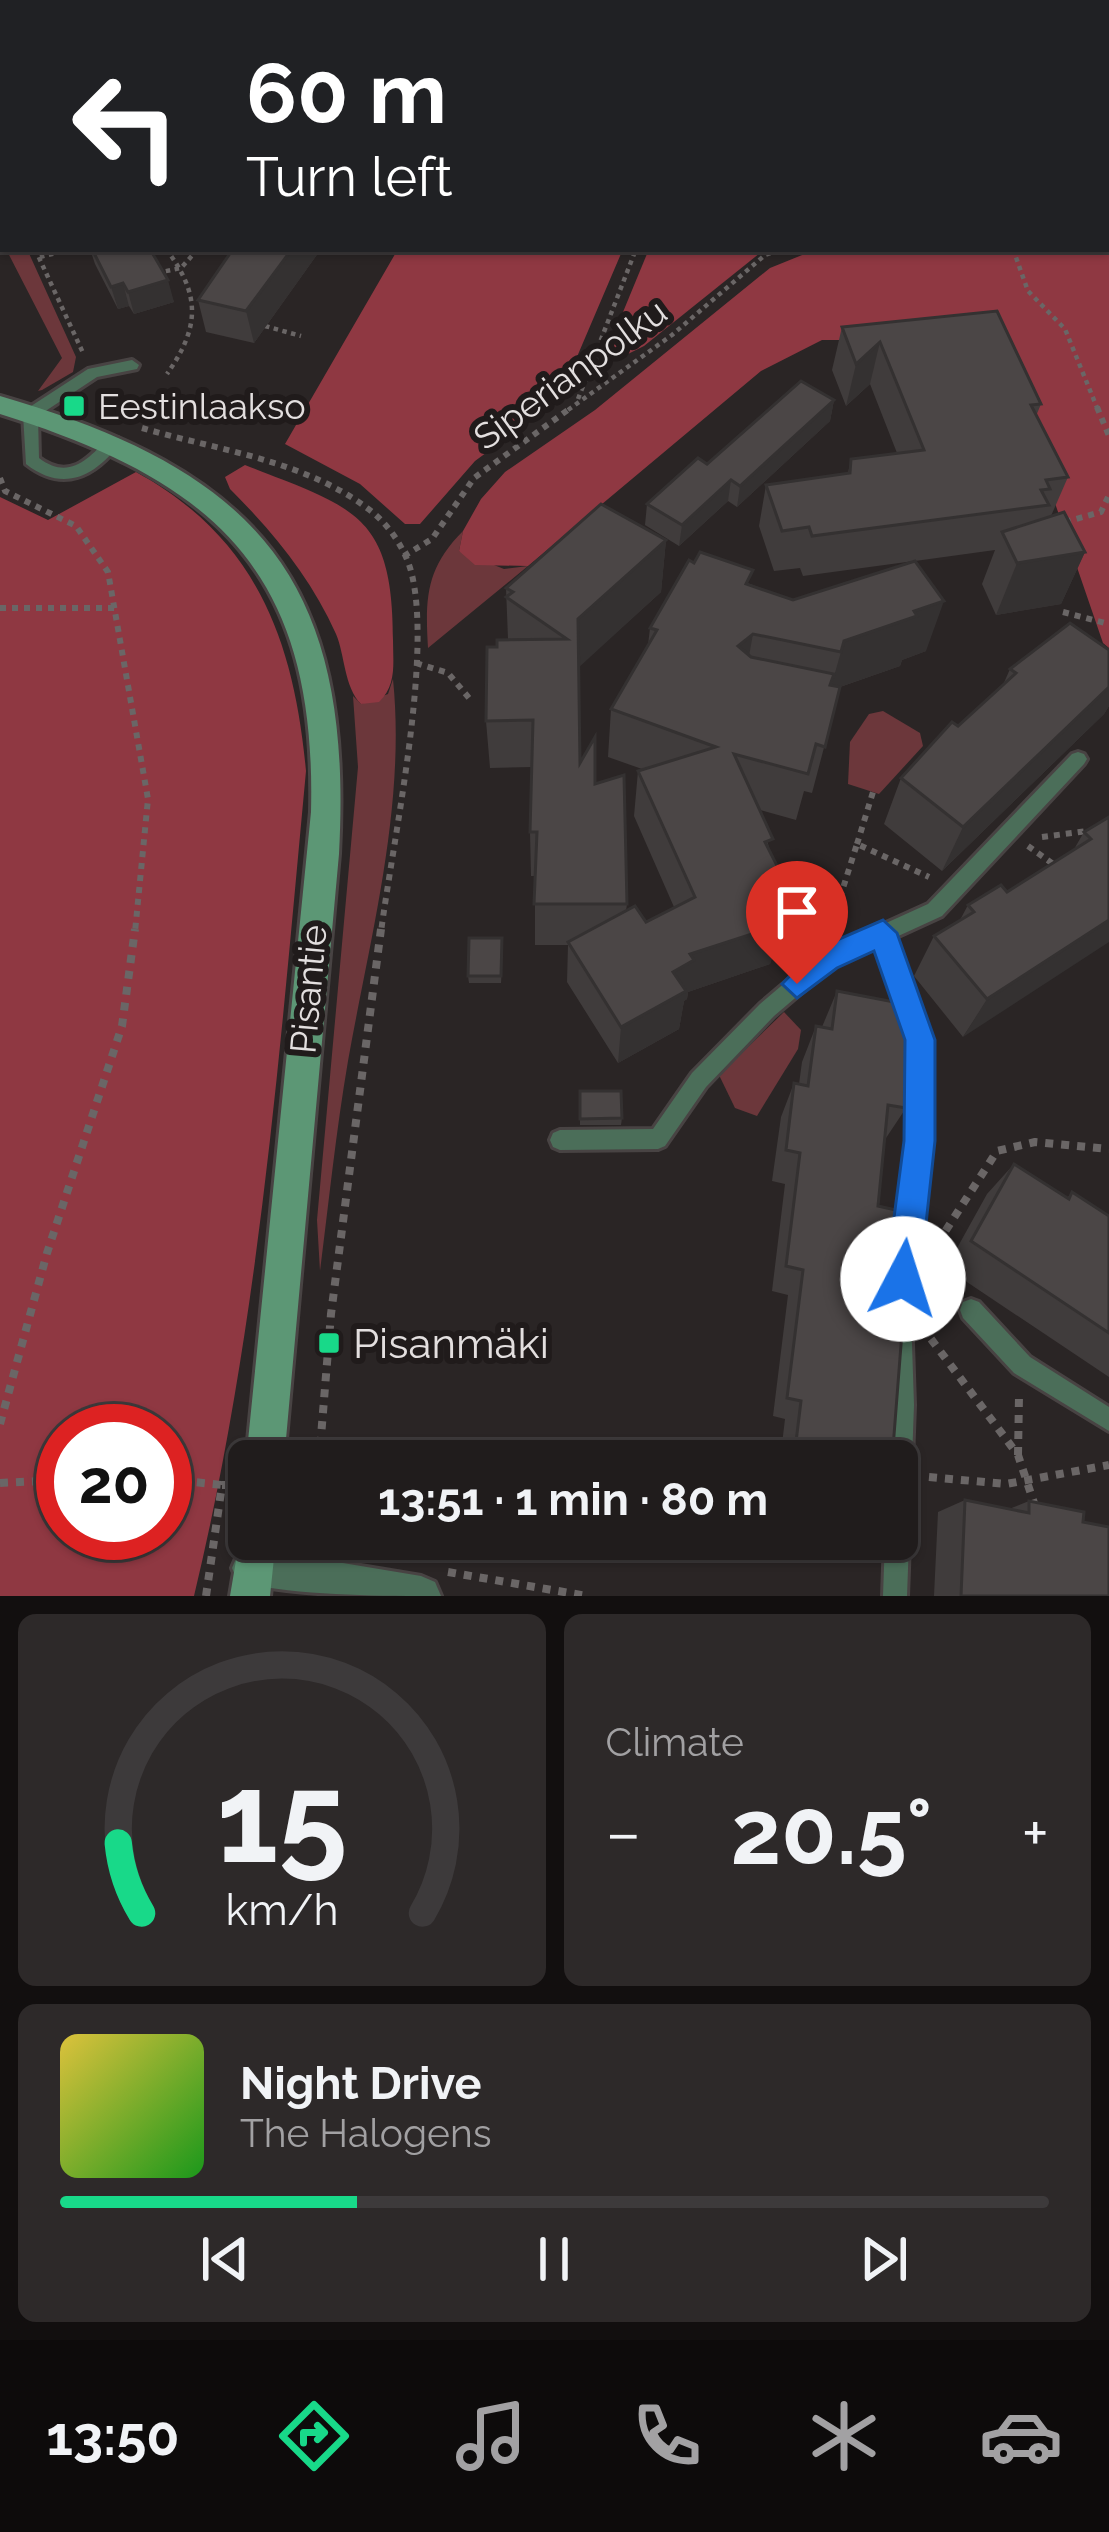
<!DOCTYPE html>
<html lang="en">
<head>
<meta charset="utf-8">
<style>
  body { margin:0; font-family:Raleway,sans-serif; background:#2d2929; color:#f1f3f6; height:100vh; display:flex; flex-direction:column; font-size:45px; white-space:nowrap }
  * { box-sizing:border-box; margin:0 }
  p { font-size:39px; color:#a2a1a3 }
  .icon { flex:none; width:66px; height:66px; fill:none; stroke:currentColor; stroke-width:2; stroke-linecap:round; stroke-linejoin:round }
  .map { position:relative; height:1596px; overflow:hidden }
  .details { display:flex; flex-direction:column; gap:18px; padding:18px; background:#120f0f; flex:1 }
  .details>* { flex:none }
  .top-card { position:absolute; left:0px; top:0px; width:1110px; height:252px; box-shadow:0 3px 9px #0004,0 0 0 3px #3d3a3b; background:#202124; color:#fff; overflow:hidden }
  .speed { position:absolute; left:36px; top:1404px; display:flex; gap:24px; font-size:60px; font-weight:700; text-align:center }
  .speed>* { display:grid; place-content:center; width:156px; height:156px; border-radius:50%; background:#201c1c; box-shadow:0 3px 9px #0004,0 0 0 3px #3d3a3b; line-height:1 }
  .speed .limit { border:18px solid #d22; background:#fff; color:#111 }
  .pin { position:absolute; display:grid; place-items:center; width:102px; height:102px; color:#fff; margin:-123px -51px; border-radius:50% 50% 50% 0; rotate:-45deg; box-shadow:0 0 12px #0007 }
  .pin .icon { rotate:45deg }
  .me { position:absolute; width:132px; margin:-66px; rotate:5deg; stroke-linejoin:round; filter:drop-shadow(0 0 9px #0008) }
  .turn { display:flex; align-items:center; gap:42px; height:252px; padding:0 48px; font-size:54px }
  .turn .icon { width:156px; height:156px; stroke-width:2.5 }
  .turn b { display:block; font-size:84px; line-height:102px }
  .big { font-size:90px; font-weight:700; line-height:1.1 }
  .details .tile { flex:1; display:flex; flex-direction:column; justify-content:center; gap:18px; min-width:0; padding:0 42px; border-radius:18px; background:#2d2929 }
  .details .dial { align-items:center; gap:0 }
  .dial svg { height:312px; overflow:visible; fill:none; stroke:#3d3a3b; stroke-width:7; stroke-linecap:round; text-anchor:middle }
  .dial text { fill:#f1f3f6; stroke:none }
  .song { display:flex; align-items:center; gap:36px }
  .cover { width:144px; height:144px; border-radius:18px; background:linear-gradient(135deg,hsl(50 70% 55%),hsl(120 70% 35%)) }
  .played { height:12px; border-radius:6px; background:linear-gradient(90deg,#18d989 30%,#3d3a3b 30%) }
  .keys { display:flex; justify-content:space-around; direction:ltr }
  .heat { display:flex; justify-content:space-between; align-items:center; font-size:66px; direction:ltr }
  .details .tiles { flex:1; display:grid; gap:18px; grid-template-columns:1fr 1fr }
  .tile:last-child { grid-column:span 2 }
  .trip { position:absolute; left:228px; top:1440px; width:690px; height:120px; border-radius:18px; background:#201c1c; box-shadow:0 3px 9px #0004,0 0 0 3px #3d3a3b; font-weight:700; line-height:120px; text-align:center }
  .menu { display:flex; height:192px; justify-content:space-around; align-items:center; background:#0d0b0b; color:#a2a1a3 }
  .menu .icon { width:84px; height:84px }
  .menu .on { color:#18d989 }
  .menu b { font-size:54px; color:#f1f3f6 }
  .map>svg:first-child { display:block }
  .green { fill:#6c373b }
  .forest { fill:#8f3842; fill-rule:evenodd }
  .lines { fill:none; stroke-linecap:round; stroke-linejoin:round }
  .lane-casing { stroke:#484343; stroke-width:6 }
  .street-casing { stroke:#484343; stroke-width:6 }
  .secondary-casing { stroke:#484343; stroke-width:6 }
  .path-far2 { stroke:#6a6666; stroke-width:4.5; stroke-dasharray:4.5 4.5; stroke-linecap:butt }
  .path-far1 { stroke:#6a6666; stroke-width:6; stroke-dasharray:6 6; stroke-linecap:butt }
  .path { stroke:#6a6666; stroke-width:8; stroke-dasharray:8 8; stroke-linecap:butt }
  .lane { fill:#4b6e59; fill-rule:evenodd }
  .street { fill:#4b6e59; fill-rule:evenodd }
  .secondary { fill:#5c9775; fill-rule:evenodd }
  .wall { fill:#403c3c }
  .shaded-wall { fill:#343131 }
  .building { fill:#4b4646; stroke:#343131; stroke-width:3 }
  .route { fill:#1a73e8; stroke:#114b97; stroke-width:3 }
  .poi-dot { fill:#18d989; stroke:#201b1b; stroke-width:4.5 }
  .labels { text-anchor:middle; stroke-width:12; stroke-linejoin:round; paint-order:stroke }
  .street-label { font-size:36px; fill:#e3dfdf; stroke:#201b1b }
  .poi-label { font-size:36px; fill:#e3dfdf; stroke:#201b1b; text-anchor:start }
  .near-poi-label { font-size:42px; fill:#e3dfdf; stroke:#201b1b; text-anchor:start }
</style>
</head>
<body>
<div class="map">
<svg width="1109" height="1596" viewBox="0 0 1109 1596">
  <rect width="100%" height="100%" fill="#2a2525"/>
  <!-- green -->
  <g class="green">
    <path d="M6 249H27L76 357 73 372 42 390 38 391 62 358Z"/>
    <path d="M463 531 459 551 504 569 528 566 428 648C425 598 426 568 463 531Z"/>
    <path d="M393 679C406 806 370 937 348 1061 336 1131 329 1201 320 1271L317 1220 358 767 353 696 361 704 388 694Z"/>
    <path d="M883 711 920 733 923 746 879 794 848 784 850 742 869 714Z"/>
    <path d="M784 1012 801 1030 798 1049 757 1116 735 1108 719 1075Z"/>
  </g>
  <!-- forest -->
  <g class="forest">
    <path d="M1109 196V648L1103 643 999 340H822L761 371 528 566 475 565 459 551 463 531 481 499 505 472 595 410 770 268 817 249H1107Z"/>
    <path d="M398 249H623L559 399 475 461 420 524H405L360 484 285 444Z"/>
    <path d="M649 249H765L644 346 616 360 609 357V346Z"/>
    <path d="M245 465C353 508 393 512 393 640 393 663 397 685 379 702L361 704C344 687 345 655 336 634 311 578 273 532 230 489L225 477Z"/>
    <path d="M136 472C257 538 294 641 306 771 280 1048 259 1325 194 1596H0V497L48 520ZM63 1431H165V1533H63Z"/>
  </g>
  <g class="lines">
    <!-- lane casing -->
    <g class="lane-casing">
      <g id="lane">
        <path d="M132 360 139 365 137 369 97 377 38 416 39 458C68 480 87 461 108 438H118L121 442C95 477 63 493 26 464L23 414 25 410 88 369Z"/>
        <path d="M1078 752 1084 754 1087 759 1084 764 942 916 894 938 930 1040 932 1090 911 1314 914 1405 907 1596H883L885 1539H897V1461H889L892 1405 889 1314 912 1090 910 1040 878 945 834 965 774 1016 706 1087 665 1146 658 1149 560 1150 553 1147 550 1140 553 1133 560 1130 653 1129 692 1073 760 1004 820 953 928 904 1072 754Z"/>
        <path d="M971 1299 979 1302 1030 1357 1109 1407V1431L1014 1373 963 1318 960 1310 963 1302Z"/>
      </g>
    </g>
    <!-- street casing -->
    <g class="street-casing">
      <g id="street">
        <rect x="0" y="51" width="3" height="12"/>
        <path d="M252 1548 421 1576 435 1582 441 1596C377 1596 299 1596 238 1582L232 1568 238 1554Z"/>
      </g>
    </g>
    <!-- secondary casing -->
    <g class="secondary-casing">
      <g id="secondary">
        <path d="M0 396C258 471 354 580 339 854L284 1461H249V1469L246 1461 311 812C317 574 218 482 0 414Z"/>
        <path d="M249 1522V1539H276L270 1596H230L242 1525Z"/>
      </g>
    </g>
    <!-- path-far2 -->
    <g class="path-far2">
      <path d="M850 0 854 3"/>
      <path d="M1031 0 1039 3"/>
      <path d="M266 3 286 0"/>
      <path d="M364 3 370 0"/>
      <path d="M0 165 3 146"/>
      <path d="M0 170 3 176"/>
      <path d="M35 249 84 355"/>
      <path d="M166 249C201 295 200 327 167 374"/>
      <path d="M1013 249 1028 291 1065 329 1098 410"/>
      <path d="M40 257 72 249"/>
      <path d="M157 273 181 268 198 249"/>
      <path d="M265 326 301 336"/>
      <path d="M105 393 115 410"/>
      <path d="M578 399 636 249"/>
      <path d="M568 410 672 335 765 255 782 249"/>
    </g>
    <!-- path-far1 -->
    <g class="path-far1">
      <path d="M113 407 120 420"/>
      <path d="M1097 407 1109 436"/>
      <path d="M142 428C217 450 303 460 367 508 388 523 406 549 412 575 432 660 393 840 381 932"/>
      <path d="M0 478 5 491 76 526 108 572 148 799 135 932"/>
      <path d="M1065 522 1101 512 1109 495"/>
      <path d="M404 556 432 539 474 478 572 407"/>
      <path d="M0 608H115"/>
      <path d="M1063 612 1109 624"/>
      <path d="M416 663 448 673 469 698"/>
      <path d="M1042 837 1109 828"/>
      <path d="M857 844 873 792"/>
      <path d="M1028 846 1056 866"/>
      <path d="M829 932 857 844 929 877"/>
    </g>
    <!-- path -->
    <g class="path">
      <path d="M937 1244 997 1151 1035 1142 1109 1149"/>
      <path d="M931 1339 1018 1455 1036 1509"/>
      <path d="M0 1424 47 1253 122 1026 135 929"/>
      <path d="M1018 1455 1019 1396"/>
      <path d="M319 1461 331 1314 381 929"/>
      <path d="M929 1477 1006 1484 1109 1465"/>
      <path d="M165 1479 222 1485"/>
      <path d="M0 1483 63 1480"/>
      <path d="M448 1572 587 1596"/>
      <path d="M206 1596 222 1485H239"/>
    </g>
    <!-- lane -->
    <use href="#lane" class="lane"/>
    <!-- street -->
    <use href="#street" class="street"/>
    <!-- secondary -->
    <use href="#secondary" class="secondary"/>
  </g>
  <!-- wall -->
  <g class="wall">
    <path d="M90 249H150L174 302 134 314 129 306 118 309 95 264Z"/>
    <path d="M233 249H321L254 343 206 332 198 300Z"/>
    <path d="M842 327 1041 404 1036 416 1068 477 1051 516 1085 552 1061 604 996 615 982 584 995 550 915 561 926 651 902 660 900 666 840 687 812 793 804 791 796 820 760 810 770 852 780 938 778 939 770 964 688 992 687 999 684 1001 679 1029 618 1063 567 982 568 945H535V876H531L530 832 532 767 490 768 486 721 497 647 508 639 506 588 666 540 661 592 578 667 580 763 595 784 627 904 626 911 646 922 674 907 634 816 638 771 642 769 608 757 611 709 648 645 650 628 694 563 793 600 914 561 803 576 800 568 774 571 759 526 766 485 848 473 851 459 897 453 870 384 846 406 832 370Z"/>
    <path d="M834 400 830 421 737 507 728 501 679 546 645 525 647 504 707 464Z"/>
    <path d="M1109 650V706L1104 714 942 871 884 824 901 778 1003 685 1010 669Z"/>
    <path d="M1109 817 963 1037 914 976 934 936 960 920 968 905 1007 892 1073 851 1084 832Z"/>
    <path d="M503 947 501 983H469L468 976Z"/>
    <path d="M837 991 906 1108 884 1141 878 1206 892 1461H780L785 1419 773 1416 788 1295 772 1291 785 1184 772 1181 781 1117 794 1083 799 1084 802 1062 816 1026 822 1027Z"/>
    <path d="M580 1091 622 1118 621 1125H580Z"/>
    <path d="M1014 1164 1067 1198 1072 1192 1109 1216V1377L946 1268 987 1194Z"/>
    <path d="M965 1500 1009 1509 1029 1501 1083 1522 1109 1596H934L938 1512Z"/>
  </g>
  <!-- shaded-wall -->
  <g class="shaded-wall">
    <path d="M292 249H321L254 343 246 311Z"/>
    <path d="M168 280 174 302 134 314 128 292Z"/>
    <path d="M123 283 129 306 118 309 111 287Z"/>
    <path d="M880 342 870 384 846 406 856 364Z"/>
    <path d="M834 400 830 421 737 507 740 486Z"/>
    <path d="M731 480 728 501 679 546 682 525Z"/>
    <path d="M666 540 661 592 577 669 578 619Z"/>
    <path d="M1085 552 1061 604 996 615 1017 563Z"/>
    <path d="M944 601 926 651 902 660 900 666 831 690 827 701 844 641 914 611Z"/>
    <path d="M753 634 744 684 738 646Z"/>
    <path d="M1109 687V706L1104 714 942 871 963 827Z"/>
    <path d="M793 897 770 964 688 992 687 999 684 1001 679 1029 618 1063 621 1027 690 954 772 903Z"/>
    <path d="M1109 920V942L963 1037 987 999Z"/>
  </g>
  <!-- building -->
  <g class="building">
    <path d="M92 249H150L168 280 128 292 123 283 111 287Z"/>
    <path d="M233 249H292L246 311 198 300Z"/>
    <path d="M997 311 1041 404 1031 405 1068 477 1046 480 1050 489 1041 490 1049 505 812 536 809 527 782 531 766 485 850 473 851 459 924 450 880 342 856 364 842 327Z"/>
    <path d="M801 381 834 400 740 486 731 480 682 525 647 504 698 458 707 464Z"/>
    <path d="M601 504 666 540 578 619 580 763 595 737V784L624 775 627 904H534L537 832H530L533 720 486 721 487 647H497V640L567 639 506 597 513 592 506 588Z"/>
    <path d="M1064 512 1085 552 1017 563 1002 532Z"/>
    <path d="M700 552 753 570 746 584 793 600 915 561 944 601 914 611 917 616 844 641 841 652 753 634 738 646 751 657 834 674 830 685 840 687 825 747 816 744 808 774 734 754 773 839 765 842 793 897 772 903 783 924 690 954 694 960 673 972 686 991 621 1027 568 942 635 906 646 922 695 897 638 771 716 747 611 709 657 630 650 628 689 560 694 563Z"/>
    <path d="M1070 623 1109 650V687L963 827 901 778 952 722 958 726 1016 673 1010 669Z"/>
    <path d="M1109 817V920L987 999 934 936 974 912 968 905 1001 885 1007 892 1091 839 1084 832Z"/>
    <path d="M469 938H502L501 976H468Z"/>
    <path d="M837 991 915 1006 906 1108 888 1105 878 1206 896 1210 885 1328 902 1332 892 1461H842L795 1450 801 1401 787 1398 803 1270 786 1266 800 1153 786 1150 794 1083 808 1086 816 1026 832 1029Z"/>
    <path d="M580 1091H621L622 1118 580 1119Z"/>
    <path d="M1014 1164 1069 1199 1072 1192 1109 1216V1333L971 1241Z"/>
    <path d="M965 1500 1029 1513V1501L1084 1512 1083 1522 1109 1527V1596H961Z"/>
  </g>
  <!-- route -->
  <path class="route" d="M883 920 897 933 935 1040V1141L920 1279 915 1290 903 1295 891 1290 886 1279 904 1141 905 1040 874 951 837 968 797 998 782 984 816 949Z"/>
  <!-- markers -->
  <g class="poi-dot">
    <rect x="62" y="394" width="24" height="24" rx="6"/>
    <rect x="317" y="1331" width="24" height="24" rx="6"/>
  </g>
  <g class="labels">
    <!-- street labels -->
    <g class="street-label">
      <text transform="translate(570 374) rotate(-36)" y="13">Siperianpolku</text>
      <text transform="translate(308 989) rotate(-85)" y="13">Pisantie</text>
    </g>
    <!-- poi labels -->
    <g class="poi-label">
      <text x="98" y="419">Eestinlaakso</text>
    </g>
    <!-- near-poi labels -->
    <g class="near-poi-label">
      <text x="353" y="1358">Pisanmäki</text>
    </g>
  </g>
</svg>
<div class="speed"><div class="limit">20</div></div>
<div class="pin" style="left:797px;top:984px;background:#d93025"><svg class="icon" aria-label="arrive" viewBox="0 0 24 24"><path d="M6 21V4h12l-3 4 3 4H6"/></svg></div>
<svg class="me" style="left:903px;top:1279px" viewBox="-20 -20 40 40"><circle r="19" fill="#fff"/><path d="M0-13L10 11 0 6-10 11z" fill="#1a73e8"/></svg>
<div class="trip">13:51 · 1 min · 80 m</div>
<div class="top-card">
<div class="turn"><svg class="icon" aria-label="left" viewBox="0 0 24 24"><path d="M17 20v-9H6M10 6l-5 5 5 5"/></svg><div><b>60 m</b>Turn left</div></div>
</div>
</div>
<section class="details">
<div class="tiles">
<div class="tile dial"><svg viewBox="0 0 100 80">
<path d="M14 69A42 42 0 1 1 86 69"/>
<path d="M14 69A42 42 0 0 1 8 51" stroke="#18d989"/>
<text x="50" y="56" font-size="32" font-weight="700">15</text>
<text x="50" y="72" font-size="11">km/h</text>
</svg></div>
<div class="tile"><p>Climate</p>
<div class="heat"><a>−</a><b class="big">20.5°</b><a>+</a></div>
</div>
<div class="tile">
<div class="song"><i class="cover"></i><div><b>Night Drive</b><p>The Halogens</p></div></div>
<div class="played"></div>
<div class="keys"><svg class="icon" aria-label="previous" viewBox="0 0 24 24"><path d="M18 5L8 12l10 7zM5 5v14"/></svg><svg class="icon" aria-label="pause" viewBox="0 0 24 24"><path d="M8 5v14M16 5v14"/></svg><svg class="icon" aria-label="next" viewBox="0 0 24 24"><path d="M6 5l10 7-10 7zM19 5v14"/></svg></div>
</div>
</div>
</section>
<nav class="menu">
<b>13:50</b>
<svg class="icon on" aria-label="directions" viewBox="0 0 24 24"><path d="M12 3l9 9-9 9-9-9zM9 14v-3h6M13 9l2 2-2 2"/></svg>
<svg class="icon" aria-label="music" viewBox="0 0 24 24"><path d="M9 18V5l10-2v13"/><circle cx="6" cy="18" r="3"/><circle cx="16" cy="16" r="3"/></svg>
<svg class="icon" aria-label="phone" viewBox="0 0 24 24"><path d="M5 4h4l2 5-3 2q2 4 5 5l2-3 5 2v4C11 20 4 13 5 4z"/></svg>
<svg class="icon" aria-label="climate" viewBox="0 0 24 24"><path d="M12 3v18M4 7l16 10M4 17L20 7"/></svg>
<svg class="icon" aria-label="car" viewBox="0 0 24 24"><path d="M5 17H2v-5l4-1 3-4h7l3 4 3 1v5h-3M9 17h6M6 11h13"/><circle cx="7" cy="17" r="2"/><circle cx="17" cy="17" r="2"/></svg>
</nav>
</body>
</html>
